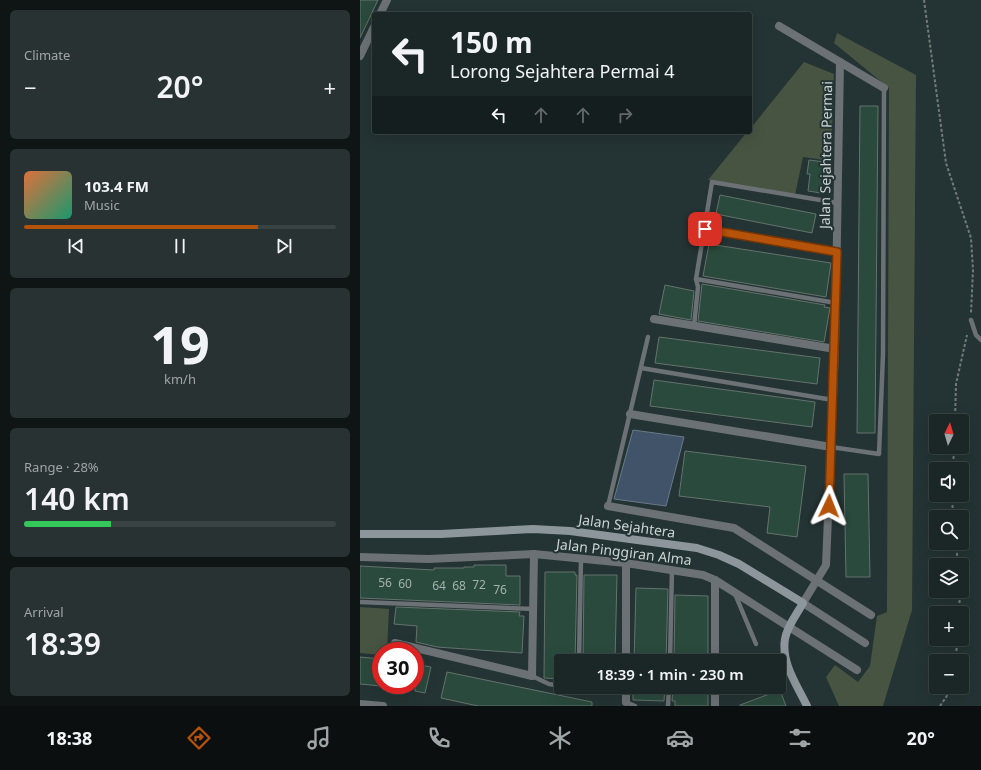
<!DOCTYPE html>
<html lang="en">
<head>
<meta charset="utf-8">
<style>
  body { margin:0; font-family:"Noto Sans",sans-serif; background:#283232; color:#f1f3f6; height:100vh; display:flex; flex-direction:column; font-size:15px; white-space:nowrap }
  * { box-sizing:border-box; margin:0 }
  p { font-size:13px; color:#a0a5a7 }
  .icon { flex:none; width:22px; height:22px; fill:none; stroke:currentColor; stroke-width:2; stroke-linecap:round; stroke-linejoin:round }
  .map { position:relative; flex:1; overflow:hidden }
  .details { display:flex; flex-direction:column; gap:10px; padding:10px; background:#0f1515; width:360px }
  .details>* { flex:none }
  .hud { position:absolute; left:12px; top:12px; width:380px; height:122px; border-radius:4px; box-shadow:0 4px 16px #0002,0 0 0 1px #394343; background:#1b2626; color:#f1f3f6; overflow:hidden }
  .needle { width:26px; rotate:5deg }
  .buttons { position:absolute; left:569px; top:414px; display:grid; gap:8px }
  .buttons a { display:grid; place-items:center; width:40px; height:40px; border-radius:4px; background:#1b2626; box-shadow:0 4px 16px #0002,0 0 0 1px #394343; font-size:20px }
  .speed { position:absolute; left:12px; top:642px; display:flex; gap:8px; font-size:20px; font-weight:700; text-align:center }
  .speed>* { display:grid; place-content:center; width:52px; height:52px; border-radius:50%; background:#1b2626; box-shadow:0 4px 16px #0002,0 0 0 1px #394343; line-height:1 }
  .speed .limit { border:6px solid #d22; background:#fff; color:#111 }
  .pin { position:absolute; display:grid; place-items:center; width:34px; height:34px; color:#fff; margin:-17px; border-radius:8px; box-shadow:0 2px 6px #0006 }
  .me { position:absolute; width:44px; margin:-22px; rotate:2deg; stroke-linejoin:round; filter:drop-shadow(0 0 3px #0008) }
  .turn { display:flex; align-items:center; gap:14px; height:84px; padding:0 12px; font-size:18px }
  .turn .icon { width:52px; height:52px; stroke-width:2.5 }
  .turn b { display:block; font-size:28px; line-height:34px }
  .lanes { display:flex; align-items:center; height:38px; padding:0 12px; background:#0003; justify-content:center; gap:20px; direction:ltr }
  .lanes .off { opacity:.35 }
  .big { font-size:30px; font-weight:600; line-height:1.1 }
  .details .card { flex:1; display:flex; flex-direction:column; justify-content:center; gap:6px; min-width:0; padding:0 14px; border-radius:6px; background:#283232 }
  .details .dial { align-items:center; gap:0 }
  .dial b { font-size:52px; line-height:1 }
  .song { display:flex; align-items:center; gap:12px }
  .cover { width:48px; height:48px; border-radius:6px; background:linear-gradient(135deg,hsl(20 70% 55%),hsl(160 70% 35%)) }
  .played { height:4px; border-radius:2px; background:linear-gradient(90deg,#b45309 75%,#394343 75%) }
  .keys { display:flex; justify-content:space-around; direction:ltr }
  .heat { display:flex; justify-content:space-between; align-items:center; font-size:22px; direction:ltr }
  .charge { height:6px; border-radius:3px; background:linear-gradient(90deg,#34c759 28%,#394343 0) }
  .trip { position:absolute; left:194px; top:654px; width:232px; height:40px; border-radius:4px; background:#1b2626; box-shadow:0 4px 16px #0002,0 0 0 1px #394343; font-weight:600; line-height:40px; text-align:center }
  .tabs { display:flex; height:64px; justify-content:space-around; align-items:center; background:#0b0f0f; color:#a0a5a7 }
  .tabs .icon { width:28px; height:28px }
  .tabs .selected { color:#b45309 }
  .tabs b { font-size:18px; color:#f1f3f6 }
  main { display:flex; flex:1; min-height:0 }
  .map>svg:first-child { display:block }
  .green { fill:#475442 }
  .water { fill:#405369; stroke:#6a7a89 }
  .building { fill:#2a4a3d; stroke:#65736d }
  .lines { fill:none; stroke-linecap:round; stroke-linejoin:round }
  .path { stroke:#707c7c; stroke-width:2; stroke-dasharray:3 2; stroke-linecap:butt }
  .lane { stroke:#6b7174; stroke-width:4.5 }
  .street { stroke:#6b7174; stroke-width:8 }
  .secondary { stroke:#8c969b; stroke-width:8 }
  .route-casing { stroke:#753606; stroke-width:10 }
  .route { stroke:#b45309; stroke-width:7 }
  .labels { text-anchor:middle; stroke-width:4; stroke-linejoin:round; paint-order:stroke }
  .number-label { font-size:12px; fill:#a3b2ae }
  .street-label { font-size:14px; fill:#cbd4d4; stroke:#243333 }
</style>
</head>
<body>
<main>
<section class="details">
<div class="card"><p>Climate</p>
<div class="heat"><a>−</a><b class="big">20°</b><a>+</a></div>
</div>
<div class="card">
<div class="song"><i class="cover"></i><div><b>103.4 FM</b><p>Music</p></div></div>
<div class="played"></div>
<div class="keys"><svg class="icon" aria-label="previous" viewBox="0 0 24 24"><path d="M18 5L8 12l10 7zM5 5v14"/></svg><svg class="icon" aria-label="pause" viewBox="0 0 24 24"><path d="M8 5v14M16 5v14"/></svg><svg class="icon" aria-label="next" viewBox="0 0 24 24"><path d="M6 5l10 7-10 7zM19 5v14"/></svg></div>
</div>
<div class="card dial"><b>19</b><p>km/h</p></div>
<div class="card"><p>Range · 28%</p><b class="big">140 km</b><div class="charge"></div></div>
<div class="card"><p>Arrival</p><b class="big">18:39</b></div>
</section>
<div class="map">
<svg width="621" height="706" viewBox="0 0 621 706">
  <rect width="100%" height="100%" fill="#243333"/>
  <!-- green -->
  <g class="green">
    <path d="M477 33 556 75 552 610 523 706H479L466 677 475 665 498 682 510 666 517 616 527 612 529 88 474 43Z"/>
    <path d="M444 62 474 74 471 161 443 157 435 195 348 180 387 132H390V129Z"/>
    <path d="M0 607 29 609 27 651H21V655L0 653Z"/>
  </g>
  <!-- water -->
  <path class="water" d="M273 430 324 437 306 506 254 499Z"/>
  <!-- building -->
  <g class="building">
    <path d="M0 0H18L0 38Z"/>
    <path d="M500 106H518L515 433H497Z"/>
    <path d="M449 160 465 162 461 193 448 191 450 174H447Z"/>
    <path d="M360 195 456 214 452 233 356 214Z"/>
    <path d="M349 244 471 263 466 297 343 276Z"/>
    <path d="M342 284 465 305 464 307 470 308 464 342 338 321Z"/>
    <path d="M305 285 334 291 331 320 299 314Z"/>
    <path d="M299 337 460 358 457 384 295 363Z"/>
    <path d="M294 380 455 402 452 427 290 406Z"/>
    <path d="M325 451 446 466 437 537 407 533 410 507 319 496Z"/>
    <path d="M484 474H508L510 577H486Z"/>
    <path d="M114 565H146V576H160V605L0 598V566L74 570V568H104V567H114Z"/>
    <path d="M185 572H215V575H217L215 661H201V679L184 678Z"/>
    <path d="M224 575H257L255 661H223Z"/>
    <path d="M276 588 308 589 306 661H274Z"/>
    <path d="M315 595 348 596V661H314Z"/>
    <path d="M36 607 160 612 159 616H164L162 653 77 647 56 642 57 626 34 624Z"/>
    <path d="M0 657 21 659V686L0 684Z"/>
    <path d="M55 664 71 667 65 693 55 691Z"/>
    <path d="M87 672 232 702V706H118L81 698Z"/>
    <path d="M273 687H305L304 701 273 700Z"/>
    <path d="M313 687H348V706H315V701H312Z"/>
    <path d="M420 690 426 706H380V705Z"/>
  </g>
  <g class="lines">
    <!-- path -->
    <g class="path">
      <path d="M564 0 586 163 611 238 613 270 611 313"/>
      <path d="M595 421 596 384 607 335"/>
      <path d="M593 469 594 447"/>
      <path d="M592 495 593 517"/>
      <path d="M596 543 598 565"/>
      <path d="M599 613 600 591"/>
      <path d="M596 661 597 639"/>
      <path d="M580 706 593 687"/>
    </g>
    <!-- lane -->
    <g class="lane">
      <path d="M336 279 476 303"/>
      <path d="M611 320 616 335 621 340"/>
      <path d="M334 326 338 287 336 279 352 182 478 203"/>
      <path d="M281 368 473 400"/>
      <path d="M471 447 519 454 523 354 524 88"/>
      <path d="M248 506 288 337"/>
      <path d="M375 594 396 644"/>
      <path d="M0 602 174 609"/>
      <path d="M219 661 221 559"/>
      <path d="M310 661 312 569"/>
      <path d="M172 676 189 684 201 686"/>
      <path d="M203 687 219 690V687"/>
      <path d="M266 702 275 706"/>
      <path d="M308 706 309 687"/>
    </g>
    <!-- street -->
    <g class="street">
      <path d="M20 14 27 0"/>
      <path d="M419 26 524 88"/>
      <path d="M0 56 14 27"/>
      <path d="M480 62 475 349 466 565 443 603 505 643"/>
      <path d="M345 229 477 252"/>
      <path d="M294 319 475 349"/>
      <path d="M270 414 471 447"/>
      <path d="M248 506 374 528 511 615"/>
      <path d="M0 557 68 559 174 554 266 563 343 575 355 580 497 670"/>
      <path d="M266 563V661"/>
      <path d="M355 580V661"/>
      <path d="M35 643 172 676 174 554"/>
      <path d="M266 687V702"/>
      <path d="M355 687V706"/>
      <path d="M0 704 23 706"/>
    </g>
    <!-- secondary -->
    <path class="secondary" d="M0 534H81L173 529 210 531 337 548 359 555 379 564 443 603C437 614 427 626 425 639 421 663 437 685 447 706"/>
  </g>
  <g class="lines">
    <!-- route casing -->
    <g class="route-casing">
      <path id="route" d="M345 229 477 252 469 506"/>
    </g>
    <!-- route -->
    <use href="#route" class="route"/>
  </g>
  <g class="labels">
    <!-- number labels -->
    <g class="number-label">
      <text x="25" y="587">56</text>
      <text x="45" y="588">60</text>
      <text x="119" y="589">72</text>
      <text x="79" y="590">64</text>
      <text x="99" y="590">68</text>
      <text x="140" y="594">76</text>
    </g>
    <!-- street labels -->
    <g class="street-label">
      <text transform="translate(466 155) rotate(-89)" y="5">Jalan Sejahtera Permai</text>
      <text transform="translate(267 526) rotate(8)" y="5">Jalan Sejahtera</text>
      <text transform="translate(264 552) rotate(7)" y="5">Jalan Pinggiran Alma</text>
    </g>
  </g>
</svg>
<div class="buttons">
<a><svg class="needle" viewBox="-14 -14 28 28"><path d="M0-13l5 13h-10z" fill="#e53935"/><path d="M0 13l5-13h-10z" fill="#a0a5a7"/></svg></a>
<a><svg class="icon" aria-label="sound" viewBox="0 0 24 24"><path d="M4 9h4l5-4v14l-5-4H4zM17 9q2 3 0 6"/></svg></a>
<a><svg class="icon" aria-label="search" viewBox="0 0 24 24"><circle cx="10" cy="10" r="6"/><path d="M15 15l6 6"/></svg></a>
<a><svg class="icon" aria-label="layers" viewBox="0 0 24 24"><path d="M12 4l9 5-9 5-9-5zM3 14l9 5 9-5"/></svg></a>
<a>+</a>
<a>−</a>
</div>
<div class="speed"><div class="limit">30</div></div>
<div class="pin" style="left:345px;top:229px;background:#d93025"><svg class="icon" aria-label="arrive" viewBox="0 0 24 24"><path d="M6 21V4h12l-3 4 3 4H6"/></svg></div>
<svg class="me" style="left:469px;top:506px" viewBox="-20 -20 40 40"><path d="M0-17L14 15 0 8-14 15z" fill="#b45309" stroke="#fff" stroke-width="4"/></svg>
<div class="trip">18:39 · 1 min · 230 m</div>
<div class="hud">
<div class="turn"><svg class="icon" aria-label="left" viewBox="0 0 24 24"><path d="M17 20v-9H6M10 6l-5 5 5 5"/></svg><div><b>150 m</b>Lorong Sejahtera Permai 4</div></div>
<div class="lanes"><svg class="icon" aria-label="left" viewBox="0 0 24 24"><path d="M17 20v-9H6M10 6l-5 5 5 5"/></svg><svg class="icon off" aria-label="ahead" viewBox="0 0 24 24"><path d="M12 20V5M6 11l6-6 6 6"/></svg><svg class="icon off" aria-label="ahead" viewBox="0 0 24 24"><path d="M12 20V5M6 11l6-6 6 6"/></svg><svg class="icon off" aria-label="right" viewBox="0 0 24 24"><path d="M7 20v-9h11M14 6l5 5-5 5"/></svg></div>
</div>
</div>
</main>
<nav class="tabs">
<b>18:38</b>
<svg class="icon selected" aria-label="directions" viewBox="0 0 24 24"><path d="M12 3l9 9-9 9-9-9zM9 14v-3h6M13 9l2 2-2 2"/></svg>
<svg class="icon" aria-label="music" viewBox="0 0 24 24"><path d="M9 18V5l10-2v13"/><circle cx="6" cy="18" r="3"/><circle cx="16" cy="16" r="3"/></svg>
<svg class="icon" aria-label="phone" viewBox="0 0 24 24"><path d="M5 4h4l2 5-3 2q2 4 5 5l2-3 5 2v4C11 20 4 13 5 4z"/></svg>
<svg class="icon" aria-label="climate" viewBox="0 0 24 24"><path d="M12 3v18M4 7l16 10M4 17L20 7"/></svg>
<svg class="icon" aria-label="car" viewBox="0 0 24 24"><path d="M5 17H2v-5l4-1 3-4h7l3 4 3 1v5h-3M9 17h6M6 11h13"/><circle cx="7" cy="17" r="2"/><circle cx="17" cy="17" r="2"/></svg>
<svg class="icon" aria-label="filters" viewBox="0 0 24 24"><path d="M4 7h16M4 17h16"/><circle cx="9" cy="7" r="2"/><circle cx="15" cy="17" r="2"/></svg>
<b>20°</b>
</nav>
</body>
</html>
